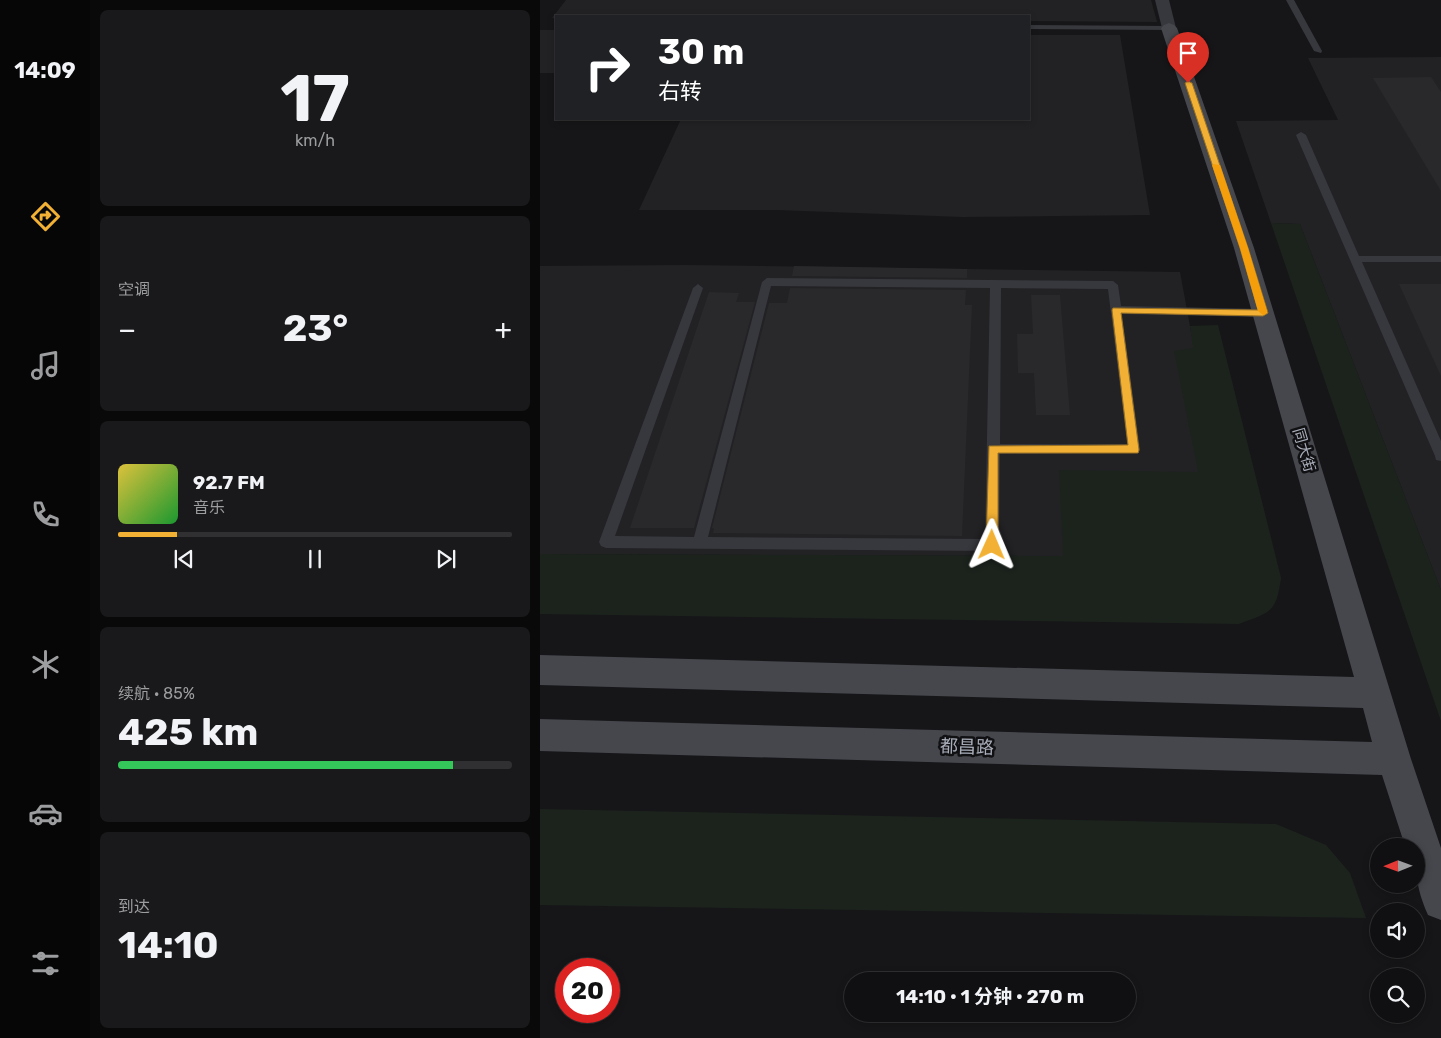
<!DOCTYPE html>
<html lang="zh">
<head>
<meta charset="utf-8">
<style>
  body { margin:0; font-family:Rubik,"Noto Sans SC",sans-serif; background:#19191b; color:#f1f3f6; height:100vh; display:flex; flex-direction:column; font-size:19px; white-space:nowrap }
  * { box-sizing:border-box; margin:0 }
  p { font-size:16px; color:#9c9d9f }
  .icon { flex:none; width:28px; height:28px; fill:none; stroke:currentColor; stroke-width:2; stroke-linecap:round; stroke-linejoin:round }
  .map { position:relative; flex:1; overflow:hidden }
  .drawer { display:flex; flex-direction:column; gap:10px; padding:10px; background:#09090a; width:450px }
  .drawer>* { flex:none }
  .top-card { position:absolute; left:15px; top:15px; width:475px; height:105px; border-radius:0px; box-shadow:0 2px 8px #0003,0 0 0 1px #303032; background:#202124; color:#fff; overflow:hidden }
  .needle { width:32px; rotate:269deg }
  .fabs { position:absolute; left:830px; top:838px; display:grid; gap:10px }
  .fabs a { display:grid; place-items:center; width:55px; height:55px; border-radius:50%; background:#101012; box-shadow:0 2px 8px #0003,0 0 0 1px #303032; font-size:25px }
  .speed { position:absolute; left:15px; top:958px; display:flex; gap:10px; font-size:25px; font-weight:700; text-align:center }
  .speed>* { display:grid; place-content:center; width:65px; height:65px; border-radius:50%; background:#101012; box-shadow:0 2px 8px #0003,0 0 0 1px #303032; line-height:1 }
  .speed .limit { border:8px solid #d22; background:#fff; color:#111 }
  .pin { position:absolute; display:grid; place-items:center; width:42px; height:42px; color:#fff; margin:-51px -21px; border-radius:50% 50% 50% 0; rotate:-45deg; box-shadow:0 0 5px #0007 }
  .pin .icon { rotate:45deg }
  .me { position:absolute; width:55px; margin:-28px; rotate:1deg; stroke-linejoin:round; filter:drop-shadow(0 0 4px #0008) }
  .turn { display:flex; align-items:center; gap:18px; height:105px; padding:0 20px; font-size:22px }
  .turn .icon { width:65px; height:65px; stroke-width:2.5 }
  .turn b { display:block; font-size:35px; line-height:42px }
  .big { font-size:38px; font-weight:700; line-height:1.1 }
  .drawer .card { flex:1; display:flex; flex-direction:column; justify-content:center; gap:8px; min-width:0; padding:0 18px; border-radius:8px; background:#19191b }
  .drawer .dial { align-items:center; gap:0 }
  .dial b { font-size:65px; line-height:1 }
  .song { display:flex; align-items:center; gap:15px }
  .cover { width:60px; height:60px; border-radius:8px; background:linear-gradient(135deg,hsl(50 70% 55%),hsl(130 70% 35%)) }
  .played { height:5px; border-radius:2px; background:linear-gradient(90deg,#f2b134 15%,#303032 15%) }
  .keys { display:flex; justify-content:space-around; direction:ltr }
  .heat { display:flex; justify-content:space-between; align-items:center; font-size:28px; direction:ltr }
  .charge { height:8px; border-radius:4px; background:linear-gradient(90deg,#34c759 85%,#303032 0) }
  .trip { position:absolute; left:304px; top:972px; width:292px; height:50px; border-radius:25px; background:#101012; box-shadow:0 2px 8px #0003,0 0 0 1px #303032; font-weight:700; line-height:50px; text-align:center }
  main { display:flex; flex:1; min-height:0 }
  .menu { display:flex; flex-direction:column; width:90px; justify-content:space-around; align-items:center; background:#060607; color:#9c9d9f }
  .menu .icon { width:35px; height:35px }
  .menu .active { color:#f2b134 }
  .menu b { font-size:22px; color:#f1f3f6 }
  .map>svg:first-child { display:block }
  .built { fill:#222225 }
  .green { fill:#1c231d }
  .building { fill:#29292c }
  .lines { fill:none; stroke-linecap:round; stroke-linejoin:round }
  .lane { fill:#37383d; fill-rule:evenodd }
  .street { fill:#37383d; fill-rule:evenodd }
  .secondary { fill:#45474d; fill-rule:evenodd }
  .route { fill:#f2b134; stroke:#9d7322 }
  .slow { fill:#f59e0b }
  .labels { text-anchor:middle; stroke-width:5; stroke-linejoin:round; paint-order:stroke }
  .street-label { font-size:15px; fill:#a8adb8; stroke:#111113 }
  .near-street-label { font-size:18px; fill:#a8adb8; stroke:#111113 }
</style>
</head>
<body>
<main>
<nav class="menu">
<b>14:09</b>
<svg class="icon active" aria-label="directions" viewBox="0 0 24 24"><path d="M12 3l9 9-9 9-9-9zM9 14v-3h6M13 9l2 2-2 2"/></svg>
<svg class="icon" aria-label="music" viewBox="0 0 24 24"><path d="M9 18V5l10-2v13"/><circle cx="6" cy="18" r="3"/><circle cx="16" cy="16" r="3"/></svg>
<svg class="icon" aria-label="phone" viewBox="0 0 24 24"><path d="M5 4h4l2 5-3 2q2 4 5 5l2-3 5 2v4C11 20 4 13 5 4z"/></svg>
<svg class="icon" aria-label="climate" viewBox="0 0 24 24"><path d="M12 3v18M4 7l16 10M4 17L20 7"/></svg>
<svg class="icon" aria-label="car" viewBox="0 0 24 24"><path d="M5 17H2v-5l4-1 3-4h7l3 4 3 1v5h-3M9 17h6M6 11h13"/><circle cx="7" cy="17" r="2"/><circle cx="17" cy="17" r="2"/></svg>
<svg class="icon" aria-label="filters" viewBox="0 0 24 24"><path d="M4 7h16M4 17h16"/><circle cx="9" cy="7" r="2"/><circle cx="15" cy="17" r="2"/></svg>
</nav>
<section class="drawer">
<div class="card dial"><b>17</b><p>km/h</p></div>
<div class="card"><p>空调</p>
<div class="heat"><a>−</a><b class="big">23°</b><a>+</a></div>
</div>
<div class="card">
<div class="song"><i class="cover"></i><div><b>92.7 FM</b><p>音乐</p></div></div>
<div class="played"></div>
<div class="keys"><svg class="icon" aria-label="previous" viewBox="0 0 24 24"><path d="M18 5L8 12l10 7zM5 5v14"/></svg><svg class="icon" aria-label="pause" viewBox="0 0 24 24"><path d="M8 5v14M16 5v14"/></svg><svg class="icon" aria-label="next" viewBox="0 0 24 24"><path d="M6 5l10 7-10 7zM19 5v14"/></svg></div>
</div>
<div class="card"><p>续航 · 85%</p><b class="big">425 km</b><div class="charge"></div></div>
<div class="card"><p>到达</p><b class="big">14:10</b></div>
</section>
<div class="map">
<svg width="901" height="1038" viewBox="0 0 901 1038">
  <rect width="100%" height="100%" fill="#161618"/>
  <!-- built -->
  <g class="built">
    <path d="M26 0H611L617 22 489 21V16H16V18H12Z"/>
    <rect x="0" y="30" width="16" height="43"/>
    <path d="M489 35H580L610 215 422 217 237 210H99L141 119H489Z"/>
    <path d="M901 57V590L760 224 731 223 696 121 798 120 768 58Z"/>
    <path d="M147 265 640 272 654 348 683 557 0 554V266Z"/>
  </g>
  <!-- green -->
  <g class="green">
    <path d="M731 223 760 224 901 590V721Z"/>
    <path d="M678 325 741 578C736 614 730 612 699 624L0 614V554L523 556 519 470 658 472 634 351 653 348 650 326Z"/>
    <path d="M0 809 736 824 786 845 810 873 826 918 0 905Z"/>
  </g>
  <!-- building -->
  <g class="building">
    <path d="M891 77 901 92V191L833 78Z"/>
    <path d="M254 266 427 269V278L252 276Z"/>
    <path d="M859 284H901V376Z"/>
    <path d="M250 288 426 290 425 305H432L422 536 173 533 174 529 172 528 229 303H247Z"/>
    <path d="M169 292 199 293 196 302H215L154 528H90Z"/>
    <path d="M491 295H520L530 415H496L494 373H478L477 334H493Z"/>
  </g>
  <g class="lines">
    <!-- lane -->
    <g class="lane">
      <path d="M746 0H754L782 51 781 53 774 51Z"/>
      <path d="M489 25 629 26 633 28 629 30 489 29Z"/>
      <path d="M761 132 766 135 819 256H901V262H822L901 441V461L896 460 895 456 756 135Z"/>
      <path d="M227 278 573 281 578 285 581 306 723 309 729 313 723 317 582 314 600 449 599 453 460 454 459 545 457 549 452 551 66 548 61 546 59 542 153 288 158 284 163 288 75 536 154 537 222 282ZM231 286 450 288 445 539 168 537ZM461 288 568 289 587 444H460Z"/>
    </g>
    <!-- street -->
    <path class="street" d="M615 0H629L636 28 634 31H624L622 28Z"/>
    <!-- secondary -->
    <path class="secondary" d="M629 23 634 25 637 28 714 248 871 759 901 848V920L888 915C876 887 876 876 876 846H865L842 775 0 751V719L832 742 823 708 0 685V655L814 677 694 248 621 28 624 25Z"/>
  </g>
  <!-- route -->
  <path class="route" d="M648 81 652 83 708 248 728 313 723 316 581 313 599 450 598 453H458V545L456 548H448L446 545 449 446 588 445 572 310 573 308 718 310 700 248 645 83Z"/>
  <!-- slow -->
  <path class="slow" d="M673 164 680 165 708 248 727 311 726 314 723 315 718 311 700 248 672 165Z"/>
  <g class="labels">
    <!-- street labels -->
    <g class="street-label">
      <text transform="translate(764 450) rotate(74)" y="5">同大街</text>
    </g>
    <!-- near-street labels -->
    <g class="near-street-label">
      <text transform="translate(427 747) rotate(2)" y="6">都昌路</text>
    </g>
  </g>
</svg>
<div class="fabs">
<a><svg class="needle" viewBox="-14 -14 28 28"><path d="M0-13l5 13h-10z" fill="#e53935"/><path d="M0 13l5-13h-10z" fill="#9c9d9f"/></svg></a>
<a><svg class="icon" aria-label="sound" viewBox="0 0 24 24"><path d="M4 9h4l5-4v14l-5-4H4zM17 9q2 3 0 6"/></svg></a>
<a><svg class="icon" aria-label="search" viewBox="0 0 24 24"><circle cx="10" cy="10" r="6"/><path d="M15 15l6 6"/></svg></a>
</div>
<div class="speed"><div class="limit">20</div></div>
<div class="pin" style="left:648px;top:83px;background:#d93025"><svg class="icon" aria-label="arrive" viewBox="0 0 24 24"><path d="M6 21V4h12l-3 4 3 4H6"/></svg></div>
<svg class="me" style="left:452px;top:545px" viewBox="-20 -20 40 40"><path d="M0-17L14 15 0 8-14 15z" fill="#f2b134" stroke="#fff" stroke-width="4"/></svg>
<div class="trip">14:10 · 1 分钟 · 270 m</div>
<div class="top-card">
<div class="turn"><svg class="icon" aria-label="right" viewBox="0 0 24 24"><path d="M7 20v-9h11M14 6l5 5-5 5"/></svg><div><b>30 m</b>右转</div></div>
</div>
</div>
</main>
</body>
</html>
